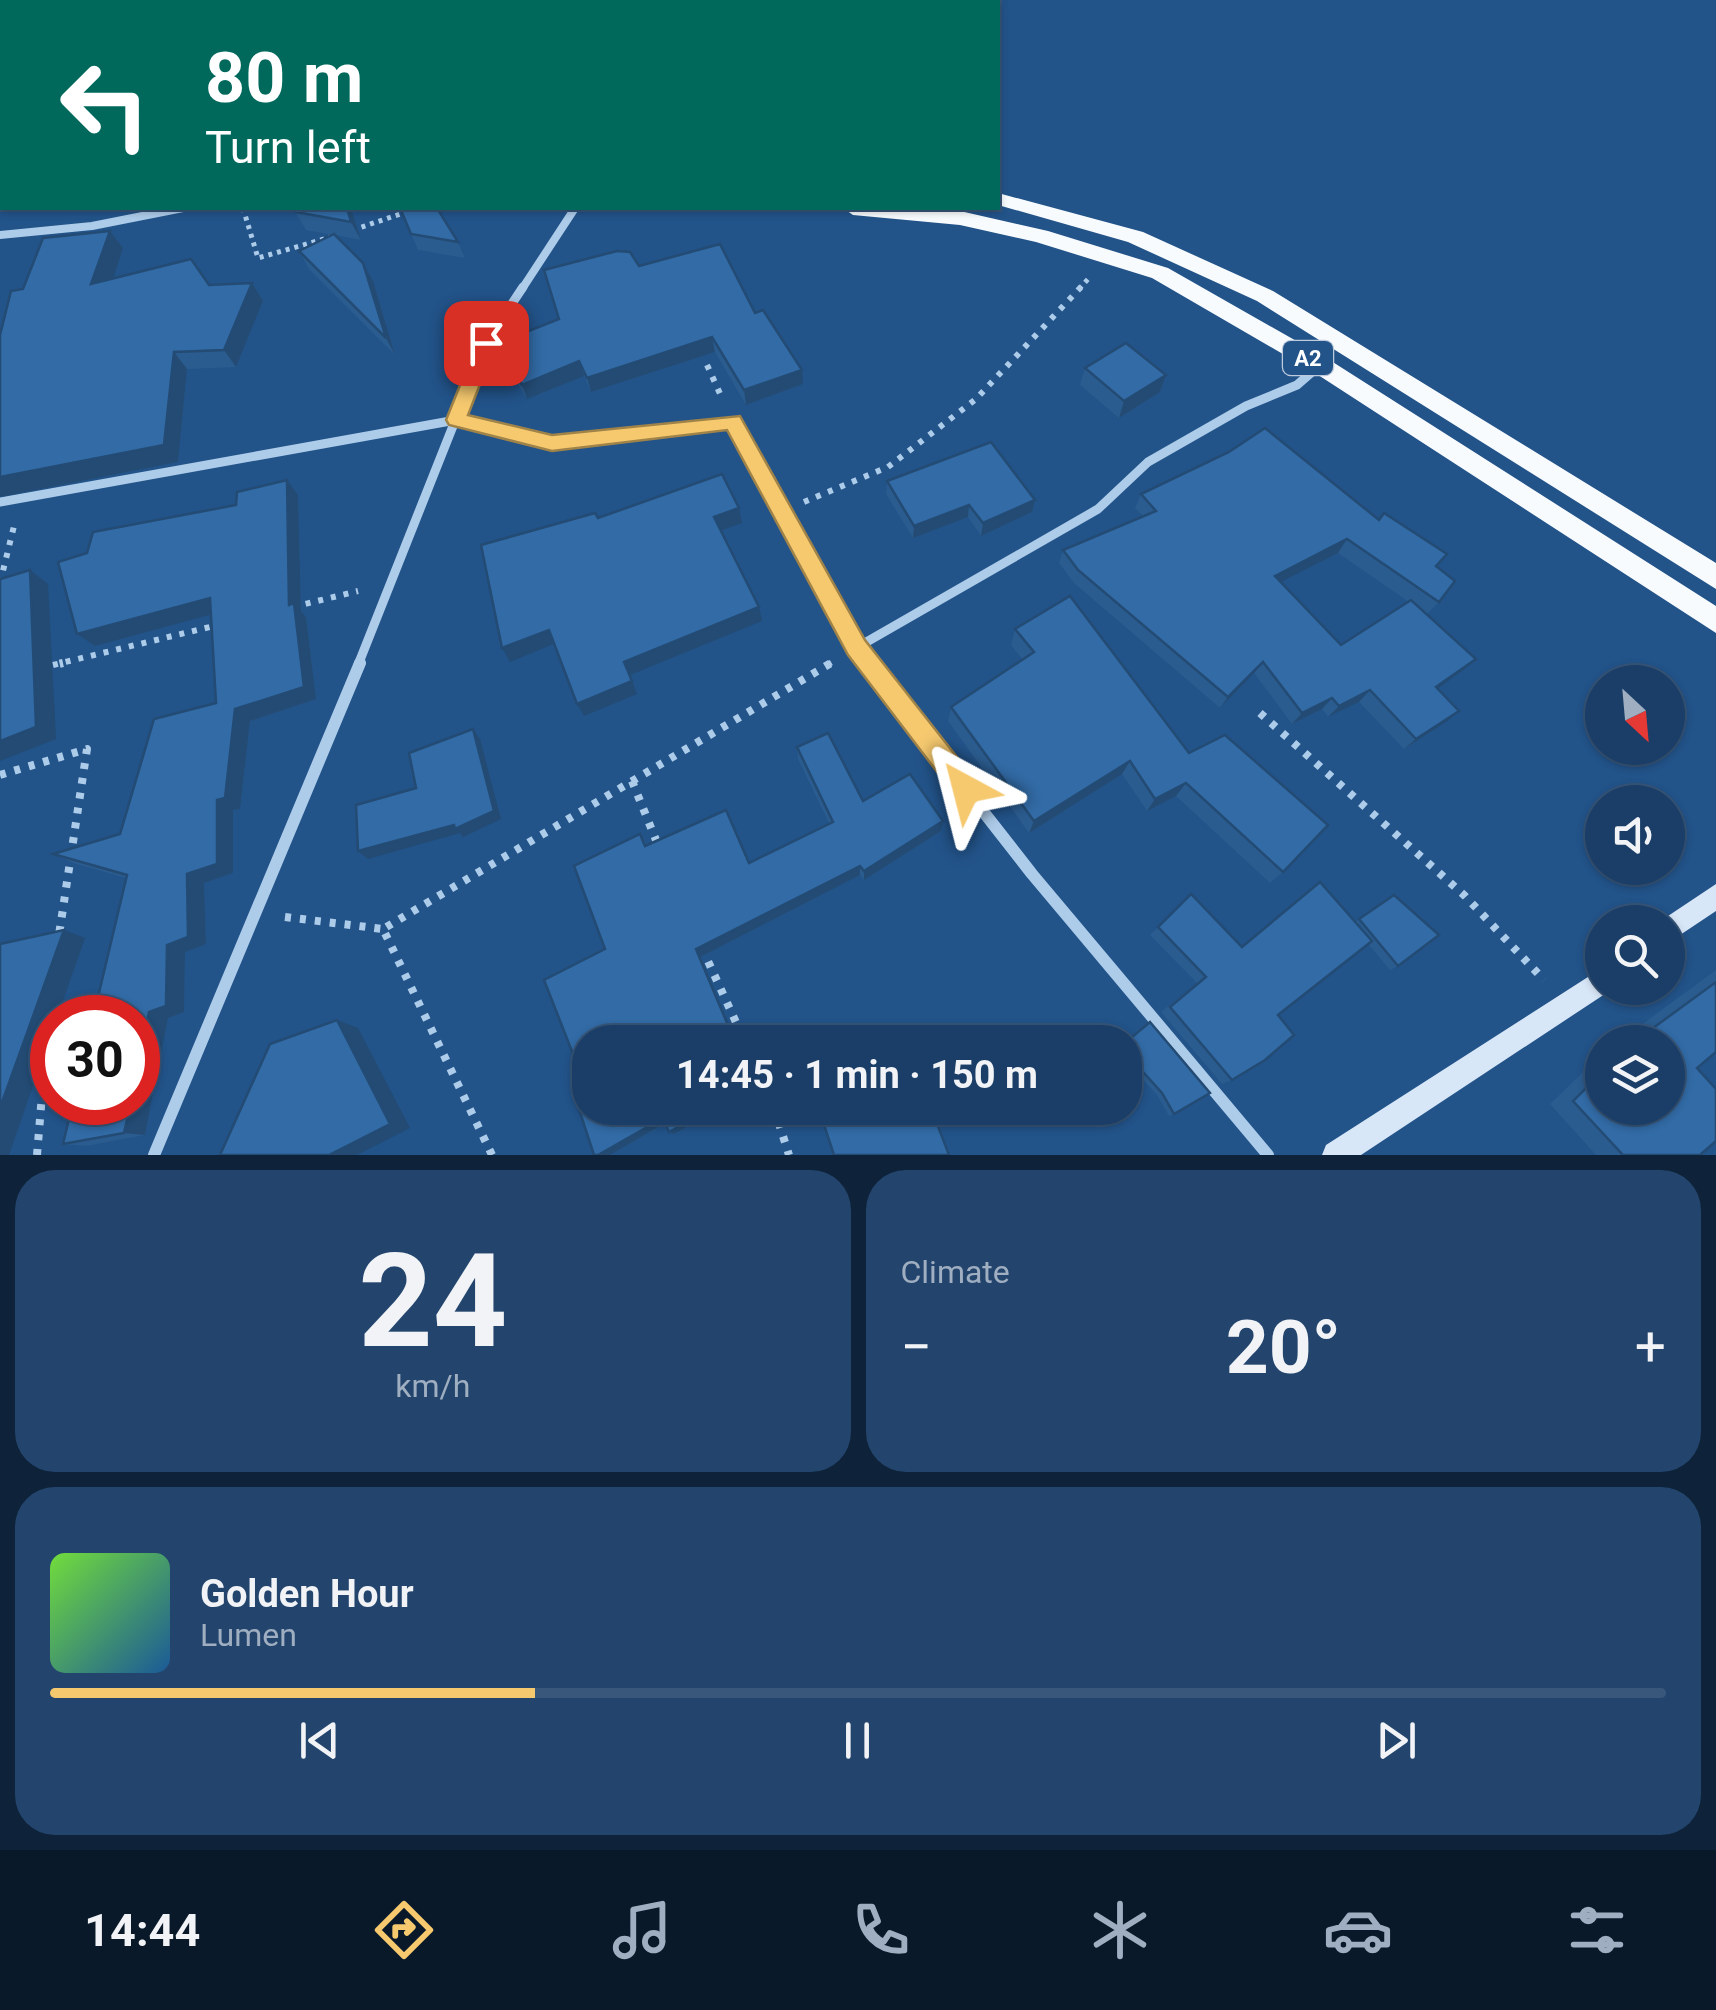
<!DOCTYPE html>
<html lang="en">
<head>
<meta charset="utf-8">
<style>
  body { margin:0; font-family:Roboto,sans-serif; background:#23456d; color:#f1f3f6; height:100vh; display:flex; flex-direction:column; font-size:38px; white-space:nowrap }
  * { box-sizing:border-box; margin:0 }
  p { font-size:32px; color:#9faec0 }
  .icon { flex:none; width:55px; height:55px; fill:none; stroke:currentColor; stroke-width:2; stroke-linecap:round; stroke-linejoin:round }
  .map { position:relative; height:1155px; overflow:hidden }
  .drawer { display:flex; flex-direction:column; gap:15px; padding:15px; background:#0e2239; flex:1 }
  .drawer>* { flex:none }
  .banner { position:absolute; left:0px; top:0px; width:1000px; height:210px; box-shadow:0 2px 8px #0004,0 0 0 2px #38577b; background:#00695c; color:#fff; overflow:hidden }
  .needle { width:65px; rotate:154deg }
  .tools { position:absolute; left:1585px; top:665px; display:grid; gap:20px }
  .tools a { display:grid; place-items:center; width:100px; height:100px; border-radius:50%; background:#1a3e67; box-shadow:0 2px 8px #0004,0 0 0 2px #38577b; font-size:50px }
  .speed { position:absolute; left:30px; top:995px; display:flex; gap:20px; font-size:50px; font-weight:700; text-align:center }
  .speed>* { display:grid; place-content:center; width:130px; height:130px; border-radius:50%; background:#1a3e67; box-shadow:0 2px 8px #0004,0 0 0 2px #38577b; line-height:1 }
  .speed .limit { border:15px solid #d22; background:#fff; color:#111 }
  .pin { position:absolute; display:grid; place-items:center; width:85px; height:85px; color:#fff; margin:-42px; border-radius:20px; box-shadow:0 5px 15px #0006 }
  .me { position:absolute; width:110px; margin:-55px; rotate:322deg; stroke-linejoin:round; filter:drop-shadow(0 0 8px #0008) }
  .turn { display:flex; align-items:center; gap:35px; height:210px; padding:0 40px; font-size:45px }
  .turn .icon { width:130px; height:130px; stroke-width:2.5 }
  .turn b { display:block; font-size:70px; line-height:85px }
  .big { font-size:75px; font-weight:700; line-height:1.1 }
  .drawer .tile { flex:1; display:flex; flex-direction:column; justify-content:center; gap:15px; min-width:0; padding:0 35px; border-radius:40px; background:#23456d }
  .drawer .dial { align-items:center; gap:0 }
  .dial b { font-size:130px; line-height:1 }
  .song { display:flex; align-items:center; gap:30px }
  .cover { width:120px; height:120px; border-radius:15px; background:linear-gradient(135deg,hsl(100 70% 55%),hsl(210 70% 35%)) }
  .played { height:10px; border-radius:5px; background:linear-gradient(90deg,#f6c96f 30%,#38577b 30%) }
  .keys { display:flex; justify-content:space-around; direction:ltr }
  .heat { display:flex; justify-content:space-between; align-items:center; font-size:55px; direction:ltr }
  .drawer .tiles { flex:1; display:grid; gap:15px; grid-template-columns:1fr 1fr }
  .tile:last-child { grid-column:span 2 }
  .trip { position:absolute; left:572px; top:1025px; width:570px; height:100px; border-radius:40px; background:#1a3e67; box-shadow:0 2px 8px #0004,0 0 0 2px #38577b; font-weight:700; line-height:100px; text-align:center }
  .menu { display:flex; height:160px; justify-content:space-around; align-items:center; background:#0a1929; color:#9faec0 }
  .menu .icon { width:70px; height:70px }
  .menu .on { color:#f6c96f }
  .menu b { font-size:45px; color:#f1f3f6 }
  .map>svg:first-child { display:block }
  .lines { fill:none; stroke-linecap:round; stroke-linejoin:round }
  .path-far2 { stroke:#adccea; stroke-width:5; stroke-dasharray:4 5; stroke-linecap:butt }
  .path-far1 { stroke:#adccea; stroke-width:6; stroke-dasharray:5 8; stroke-linecap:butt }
  .path { stroke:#adccea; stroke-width:8; stroke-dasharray:6 9; stroke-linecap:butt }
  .minor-far2 { stroke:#adccea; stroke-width:8 }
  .minor-far1 { stroke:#adccea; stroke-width:9 }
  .minor { stroke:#adccea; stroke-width:12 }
  .secondary { fill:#d8e7f8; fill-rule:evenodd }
  .trunk { fill:#f8fbfe; fill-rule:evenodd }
  .wall { fill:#2b5c8f; fill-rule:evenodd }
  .shaded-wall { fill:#234b74 }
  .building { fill:#326ba6; stroke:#234b74; stroke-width:2.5 }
  .route { fill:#f6c96f; stroke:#a08348; stroke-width:2.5 }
  .labels { text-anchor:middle; stroke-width:10; stroke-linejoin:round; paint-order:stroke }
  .shield { fill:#225389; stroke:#bdcbdc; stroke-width:2.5 }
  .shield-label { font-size:22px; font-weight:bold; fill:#fff }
</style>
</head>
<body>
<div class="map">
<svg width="1716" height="1155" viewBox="0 0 1716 1155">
  <rect width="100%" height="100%" fill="#225389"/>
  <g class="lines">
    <!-- path-far2 -->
    <g class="path-far2">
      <path d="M243 208 258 258 331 237"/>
      <path d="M353 230 418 208"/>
      <path d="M1079 289 1089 278"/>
    </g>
    <!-- path-far1 -->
    <g class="path-far1">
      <path d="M707 365 722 398"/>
      <path d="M804 502 888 467 976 399 1081 287"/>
      <path d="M0 583 14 526"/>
      <path d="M293 607 358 591"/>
      <path d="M53 665 218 625"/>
      <path d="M827 665 834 661"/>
    </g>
    <!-- path -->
    <g class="path">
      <path d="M45 667 63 663"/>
      <path d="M1260 713 1465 896 1544 980"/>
      <path d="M0 775 87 749 59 935"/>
      <path d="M632 781 658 845"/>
      <path d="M285 917 383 929"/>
      <path d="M702 948 745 1042"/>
      <path d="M774 1108 789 1155"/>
      <path d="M37 1155 46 1047"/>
      <path d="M492 1155 383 929 831 663"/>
    </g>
    <!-- minor-far2 -->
    <g class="minor-far2">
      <path d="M0 235 92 226 183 208"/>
      <path d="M522 289 575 208"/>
    </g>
    <!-- minor-far1 -->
    <g class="minor-far1">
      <path d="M0 502 456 420 552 443 732 422 856 648"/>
      <path d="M358 665 486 343 523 287"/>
      <path d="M869 665 856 648 1098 509 1148 462 1246 406 1297 385 1320 365"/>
    </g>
    <!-- minor -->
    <g class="minor">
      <path d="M867 663 1032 874 1268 1155"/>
      <path d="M154 1155 360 663"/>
    </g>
    <!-- secondary -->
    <g class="secondary">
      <path d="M1716 884V911L1668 943V922H1659Z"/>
      <path d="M1602 968V988H1612L1611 990 1361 1155H1322L1326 1145Z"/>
    </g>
    <!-- trunk -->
    <g class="trunk">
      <path d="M437 0H455V2H438Z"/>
      <path d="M470 0H488V2H471Z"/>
      <path d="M998 193 1143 232 1273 291 1716 563V589L1257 301 1128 242 998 205Z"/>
      <path d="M843 208 960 211 1048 231 1168 268 1328 359 1716 606V633L1312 371 1152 278 1036 242 960 225 853 215Z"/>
    </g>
  </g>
  <!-- wall -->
  <g class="wall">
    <path d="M2 37V208H60H1L0 207V38Z"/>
    <path d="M293 208H351L361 240 335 235 363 263 373 281 395 355 309 269 299 251 332 235 306 230Z"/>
    <path d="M400 208 458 242 465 258 418 250Z"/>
    <path d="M110 231 123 248 113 278 210 285 252 283 263 301 236 367 187 369 178 462 0 497V335L23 289Z"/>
    <path d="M639 266 755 313 803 384 746 405 715 352 591 392 584 376 527 399 502 358 496 344 559 319Z"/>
    <path d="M1085 368 1166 375 1160 392 1119 418 1080 385Z"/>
    <path d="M1229 452 1436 566 1439 602 1427 614 1463 670 1437 689 1446 722 1404 749 1359 702 1328 717 1322 709 1292 724 1254 673 1220 708 1074 583 1059 563 1063 550 1143 516 1135 508 1141 494ZM1338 553 1409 602 1341 645 1280 582Z"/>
    <path d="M287 480 298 495 301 611 306 617 316 699 250 721 240 809 233 810V873L204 883 206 944 185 952 184 1012 168 1018 145 1135 86 1146 63 1144 126 878 73 863 53 854 120 834 216 703 211 614 95 646 77 634 236 505Z"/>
    <path d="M887 481 1035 500 1032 512 981 536 968 517 913 538 886 494Z"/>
    <path d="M1015 629 1189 753 1283 872 1270 883 1176 796 1147 811 1122 774 1029 833 948 721 951 707 1023 660 1011 645Z"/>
    <path d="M828 733 863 801 910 774 943 821 941 831 864 880 860 875 700 957 736 1042H590V1108H722L674 1134 669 1132 665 1124 610 1155H594L574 1094 586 1087 544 980 605 949 574 866 640 834 647 845 726 810 749 863 829 823 798 759 797 747Z"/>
    <path d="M1320 882 1355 922 1394 895 1398 966 1390 970 1368 944 1278 1015 1232 1080 1222 1084 1161 1012 1197 983 1150 935 1191 894 1241 947Z"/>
    <path d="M1716 970V1052L1697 1068 1700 1155H1596L1550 1104 1602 1054V1108L1668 1042H1618Z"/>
    <path d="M1150 1022 1174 1114 1169 1116 1157 1095 1125 1060V1042Z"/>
  </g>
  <!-- shaded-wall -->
  <g class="shaded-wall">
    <path d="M117 0H165V2H103Z"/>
    <path d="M347 208H351L361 240 351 222Z"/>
    <path d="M110 231 123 248 106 301 91 284Z"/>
    <path d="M363 263 373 281 395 355 386 338Z"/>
    <path d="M252 283 263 301 236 367 224 350Z"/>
    <path d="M712 337 715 352 591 392 587 378Z"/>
    <path d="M174 352 187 369 178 462 0 497V477Z"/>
    <path d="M579 361 584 376 527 399 522 385Z"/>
    <path d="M802 370 803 384 746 405 744 390Z"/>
    <path d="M1166 375 1160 392 1119 418 1124 401Z"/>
    <path d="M287 480 298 495 301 611 306 617 316 699 250 721 240 809 233 810V873L204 883 206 944 185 952 184 1012 168 1018 145 1135 124 1133 131 1102H138V1069L149 1012 167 945 187 874 217 800 235 709 289 605Z"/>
    <path d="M1035 500 1032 512 981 536 983 523Z"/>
    <path d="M969 505 968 517 913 538 914 526Z"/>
    <path d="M739 508 742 523 717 532 714 517Z"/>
    <path d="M1347 539 1338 553 1267 589 1275 576Z"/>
    <path d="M30 570 48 584 56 739 0 761V741Z"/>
    <path d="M210 598 224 611 95 646 77 634Z"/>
    <path d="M759 607 762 621 630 675 624 662Z"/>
    <path d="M549 630 556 643 510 662 502 648Z"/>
    <path d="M1476 659 1463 670 1424 699 1436 687Z"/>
    <path d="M1263 662 1254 673 1220 708 1228 697Z"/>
    <path d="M632 681 637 694 584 716 577 704Z"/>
    <path d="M1370 690 1359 702 1328 717 1339 706Z"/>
    <path d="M1332 698 1322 709 1292 724 1302 713Z"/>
    <path d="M1459 711 1446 722 1404 749 1416 739Z"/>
    <path d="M473 729 480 739 501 819 463 837 460 833 368 859 358 851Z"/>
    <path d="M1130 761 1122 774 1029 833 1034 821Z"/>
    <path d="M1186 783 1176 796 1147 811 1155 799Z"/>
    <path d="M943 821 941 831 864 880V871Z"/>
    <path d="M860 866V875L700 957 736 1042H735L696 949Z"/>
    <path d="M64 930 85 938 57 1018H52V1031L9 1155H0V1108Z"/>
    <path d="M337 1020 358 1028 410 1128 357 1155H329Z"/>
    <path d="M712 1108H722L674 1134 669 1132Z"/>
    <path d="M663 1118 669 1121 610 1155H598Z"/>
  </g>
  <!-- building -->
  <g class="building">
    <path d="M53 0H117L103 2H53Z"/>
    <path d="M319 0H365L366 2H318Z"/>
    <path d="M2 37V156H0V38Z"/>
    <path d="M2 168V190H0V171Z"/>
    <path d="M293 208H347L351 222 296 212Z"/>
    <path d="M400 208H437L458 242 411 234Z"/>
    <path d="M110 231 91 284 191 259 209 285 252 283 224 350 174 352 164 445 0 477V335L11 291 23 289 43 238Z"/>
    <path d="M334 234 363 263 386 338 299 251Z"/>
    <path d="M720 244 755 313 763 310 802 370 744 390 712 337 587 378 579 361 522 385 496 344 559 319 544 270 617 251 630 252 639 266Z"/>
    <path d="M1126 343 1166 375 1124 401 1085 368Z"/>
    <path d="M1265 428 1379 520 1384 513 1447 554 1436 566 1455 581 1439 602 1347 539 1275 576 1341 645 1411 600 1476 659 1436 687 1459 711 1416 739 1370 690 1339 706 1332 698 1302 713 1263 662 1228 697 1078 570 1063 550 1156 511 1141 494 1229 452Z"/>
    <path d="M991 442 1035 500 983 523 969 505 914 526 887 481Z"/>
    <path d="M722 474 739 508 714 517 759 607 624 662 632 681 577 704 549 630 502 648 481 545 595 513 598 518Z"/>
    <path d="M287 480 289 605 294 603 304 687 235 709 225 798 217 800V864L187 874 188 937 167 945 166 1006 149 1012 138 1069V1018H93L127 875 53 854 120 834 154 719 216 703 210 598 77 634 58 562 87 553 93 532 236 505 237 492Z"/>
    <path d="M30 570 36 727 0 741V579Z"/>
    <path d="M1070 596 1189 753 1225 735 1328 825 1283 872 1186 783 1155 799 1130 761 1034 821 951 707 1034 652 1015 629Z"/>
    <path d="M473 729 494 811 455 829 454 825 358 851 356 805 416 788 409 753Z"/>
    <path d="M828 733 863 801 910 774 943 821 864 871 860 866 696 949 735 1042H590V1108H712L669 1132 663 1118 598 1155H594L574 1094 586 1087 544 980 605 949 574 866 640 834 645 846 726 810 749 863 833 822 797 747Z"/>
    <path d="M1320 882 1372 941 1278 1015 1294 1035 1265 1060 1232 1080 1170 1007 1206 977 1158 927 1191 894 1242 947Z"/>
    <path d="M1394 895 1439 935 1398 966 1359 919Z"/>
    <path d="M64 930 0 1108V944Z"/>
    <path d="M1716 982V1052L1697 1068 1716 1089V1141L1700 1155H1623L1573 1101 1602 1072V1108H1668V1042H1634Z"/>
    <path d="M337 1020 390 1124 329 1155H220L270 1044Z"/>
    <path d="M1150 1022 1210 1093 1174 1114 1162 1093 1125 1052V1043Z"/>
    <path d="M73 1102H131L124 1133 63 1144Z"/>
    <path d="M846 1108H931L949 1155H834L822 1119Z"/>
  </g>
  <!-- route -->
  <path class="route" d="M486 336 496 343 468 415 552 435 740 416 865 640 975 780 979 789 975 798 966 801 957 798 848 655 727 430 552 451 449 425 446 420 477 343Z"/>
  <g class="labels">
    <!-- shield labels -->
    <rect class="shield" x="1283" y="341" width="50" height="34" rx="8"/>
    <g class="shield-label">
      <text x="1308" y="366">A2</text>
    </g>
  </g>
</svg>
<div class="tools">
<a><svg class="needle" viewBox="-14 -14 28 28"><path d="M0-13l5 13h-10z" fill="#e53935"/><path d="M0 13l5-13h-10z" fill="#9faec0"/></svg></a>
<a><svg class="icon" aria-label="sound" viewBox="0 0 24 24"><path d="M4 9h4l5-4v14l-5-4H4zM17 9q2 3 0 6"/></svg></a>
<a><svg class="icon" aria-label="search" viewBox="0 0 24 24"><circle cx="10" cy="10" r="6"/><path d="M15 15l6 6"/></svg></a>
<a><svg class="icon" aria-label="layers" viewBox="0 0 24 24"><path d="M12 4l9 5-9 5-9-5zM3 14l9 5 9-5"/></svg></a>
</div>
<div class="speed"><div class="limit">30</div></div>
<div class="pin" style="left:486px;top:343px;background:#d93025"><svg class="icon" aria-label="arrive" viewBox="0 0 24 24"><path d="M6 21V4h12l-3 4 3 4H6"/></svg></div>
<svg class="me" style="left:966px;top:789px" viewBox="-20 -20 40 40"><path d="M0-17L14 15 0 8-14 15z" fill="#f6c96f" stroke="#fff" stroke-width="4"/></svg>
<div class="trip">14:45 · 1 min · 150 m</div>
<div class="banner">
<div class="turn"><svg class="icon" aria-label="left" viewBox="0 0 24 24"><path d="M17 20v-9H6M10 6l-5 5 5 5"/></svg><div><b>80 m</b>Turn left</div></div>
</div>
</div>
<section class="drawer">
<div class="tiles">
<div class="tile dial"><b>24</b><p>km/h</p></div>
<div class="tile"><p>Climate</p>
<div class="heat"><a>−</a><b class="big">20°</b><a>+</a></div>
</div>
<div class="tile">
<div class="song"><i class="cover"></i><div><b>Golden Hour</b><p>Lumen</p></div></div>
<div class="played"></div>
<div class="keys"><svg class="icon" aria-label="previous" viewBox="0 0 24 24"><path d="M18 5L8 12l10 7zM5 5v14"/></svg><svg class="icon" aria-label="pause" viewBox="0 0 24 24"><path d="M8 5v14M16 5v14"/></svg><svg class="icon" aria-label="next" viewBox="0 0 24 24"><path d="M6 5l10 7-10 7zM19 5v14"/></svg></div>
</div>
</div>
</section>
<nav class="menu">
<b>14:44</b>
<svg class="icon on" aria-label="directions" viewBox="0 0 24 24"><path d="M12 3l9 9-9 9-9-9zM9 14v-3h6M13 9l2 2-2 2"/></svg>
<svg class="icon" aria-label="music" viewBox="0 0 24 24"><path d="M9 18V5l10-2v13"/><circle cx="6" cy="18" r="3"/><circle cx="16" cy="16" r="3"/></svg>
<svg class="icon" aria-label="phone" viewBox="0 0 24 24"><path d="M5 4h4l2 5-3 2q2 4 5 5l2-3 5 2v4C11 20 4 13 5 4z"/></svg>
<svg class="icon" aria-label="climate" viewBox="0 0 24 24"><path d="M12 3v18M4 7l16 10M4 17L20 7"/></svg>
<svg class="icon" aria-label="car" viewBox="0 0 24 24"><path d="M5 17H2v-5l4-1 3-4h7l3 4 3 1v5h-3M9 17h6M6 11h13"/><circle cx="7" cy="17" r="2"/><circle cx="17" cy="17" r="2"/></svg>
<svg class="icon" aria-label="filters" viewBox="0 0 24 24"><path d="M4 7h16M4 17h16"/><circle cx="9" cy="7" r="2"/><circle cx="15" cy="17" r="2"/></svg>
</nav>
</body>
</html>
